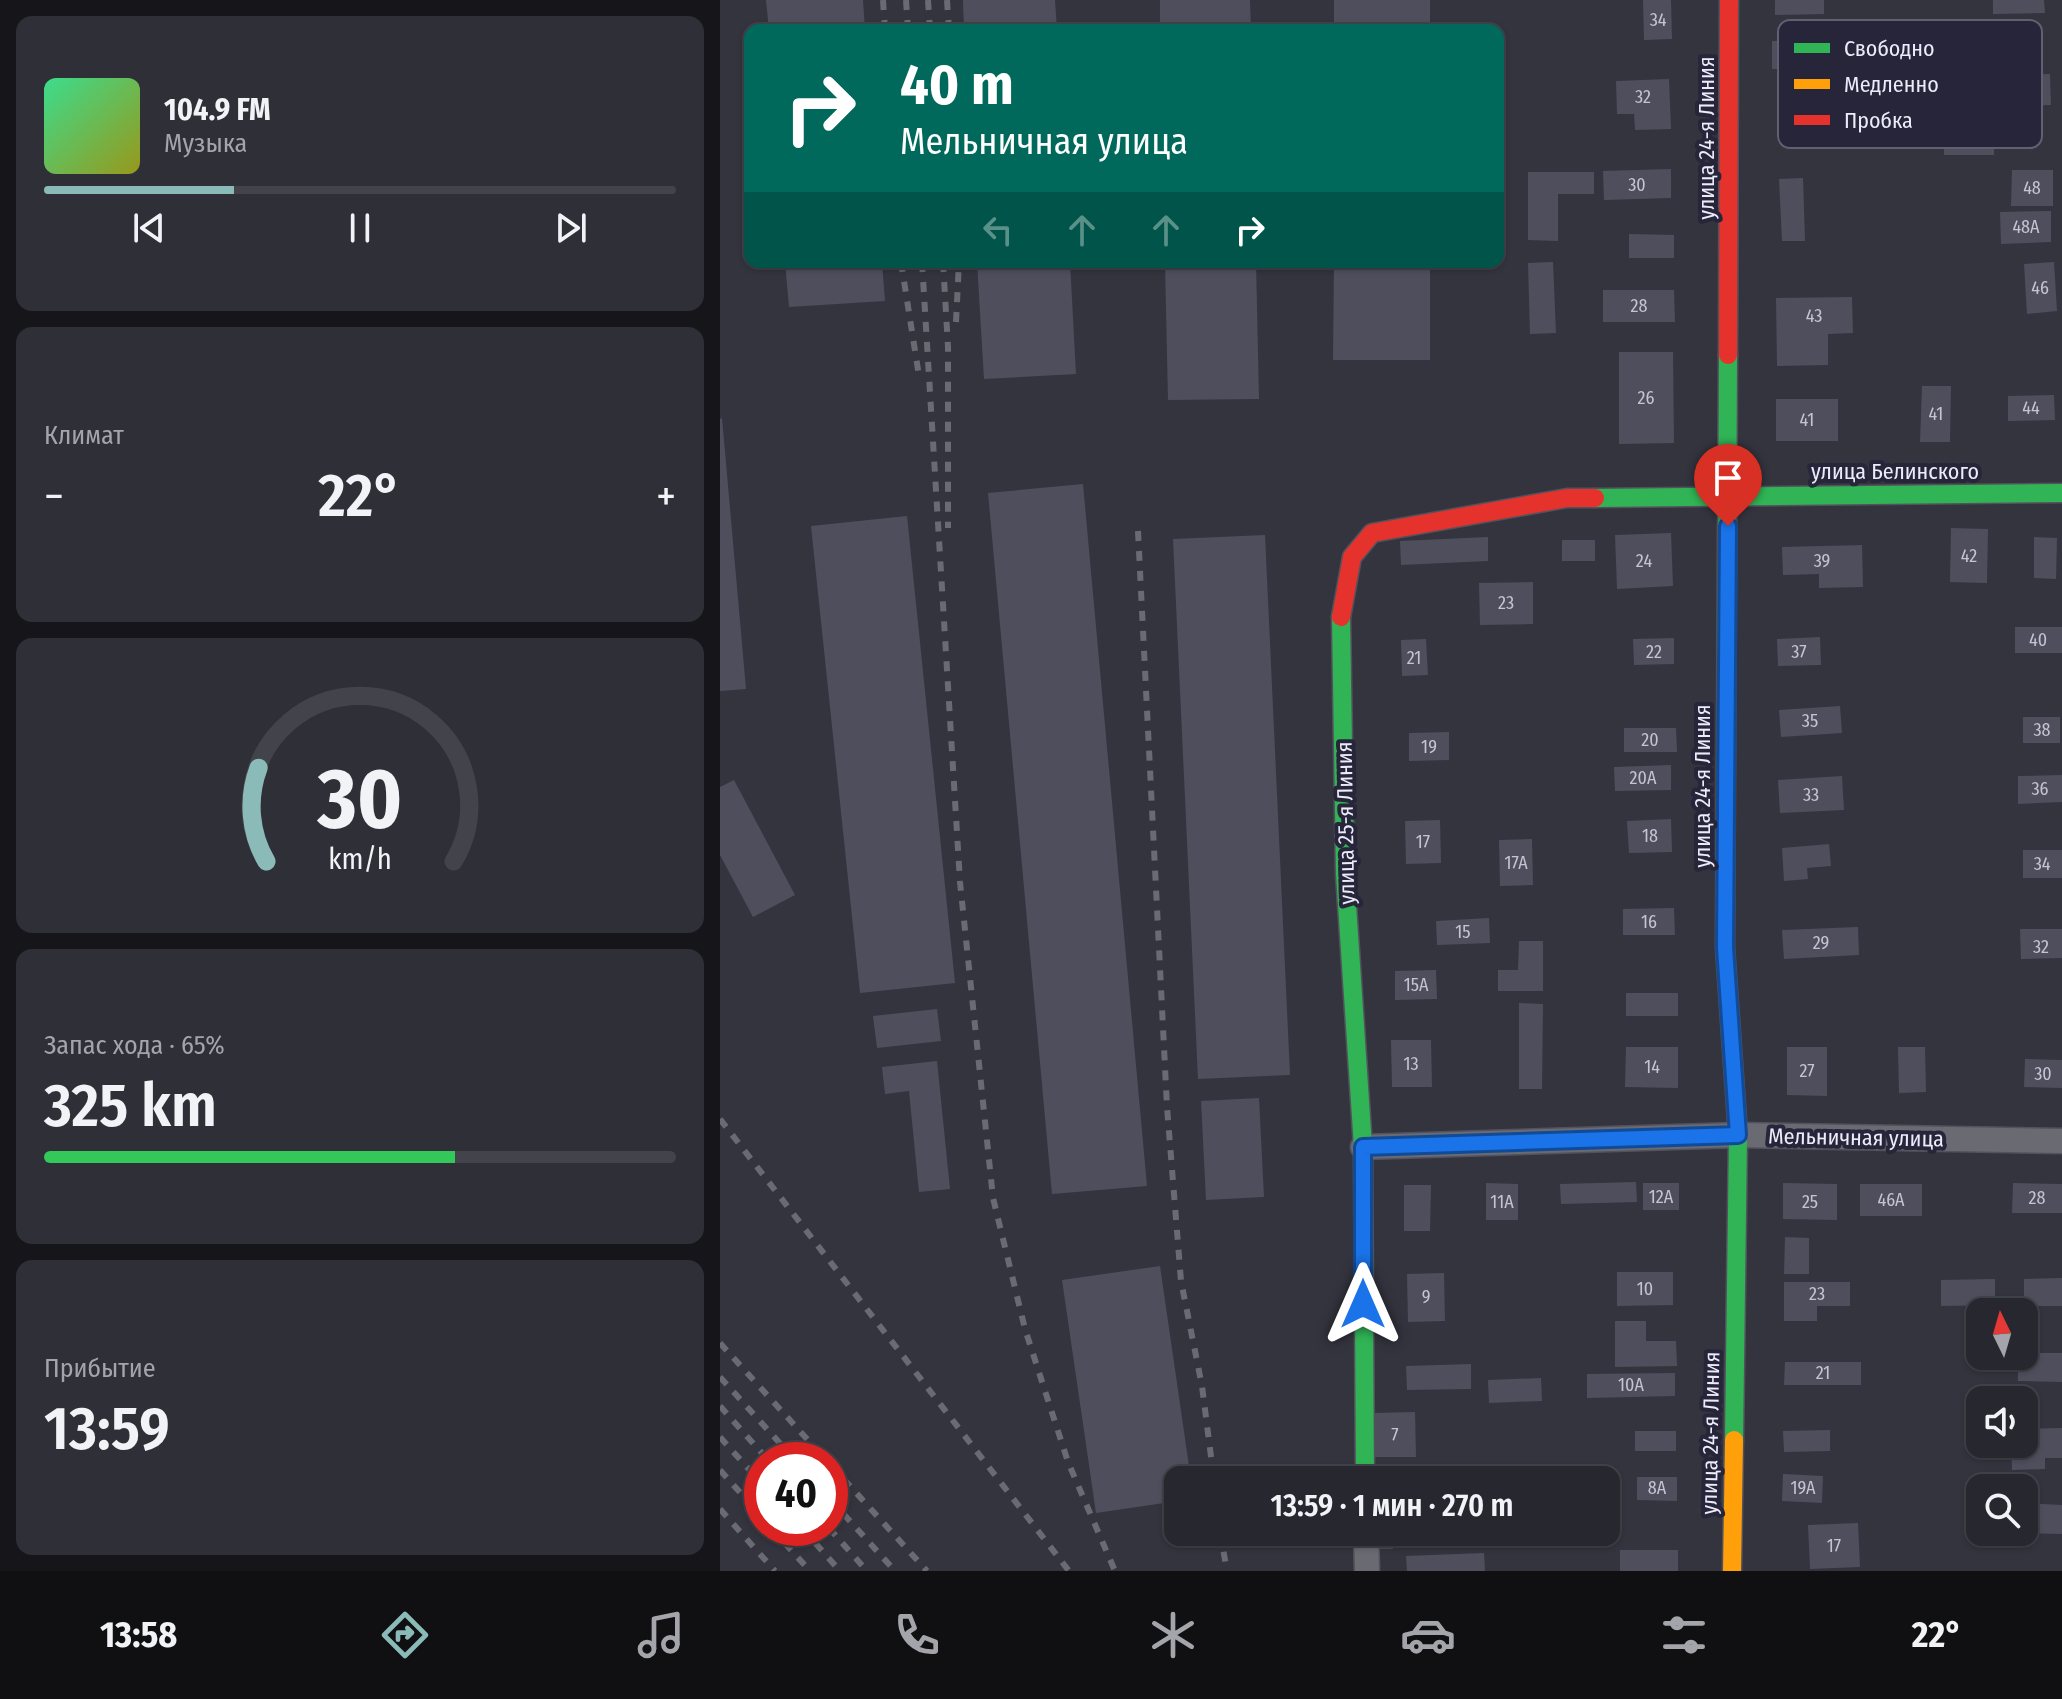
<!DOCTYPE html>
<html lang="ru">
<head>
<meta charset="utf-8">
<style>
  body { margin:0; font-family:"Fira Sans Condensed",sans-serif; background:#2f2f37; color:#f1f3f6; height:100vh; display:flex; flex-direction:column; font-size:30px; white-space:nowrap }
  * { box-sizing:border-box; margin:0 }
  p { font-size:26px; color:#a4a5aa }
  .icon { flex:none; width:44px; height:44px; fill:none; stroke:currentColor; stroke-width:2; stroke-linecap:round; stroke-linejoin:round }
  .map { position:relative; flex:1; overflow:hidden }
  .panel { display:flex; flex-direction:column; gap:16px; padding:16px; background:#15151a; width:720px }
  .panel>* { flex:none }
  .banner { position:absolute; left:24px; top:24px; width:760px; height:244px; border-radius:16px; box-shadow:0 2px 6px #0004,0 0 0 2px #43444b; background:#00695c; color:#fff; overflow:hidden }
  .needle { width:52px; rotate:355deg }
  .controls { position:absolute; left:1246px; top:1298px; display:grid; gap:16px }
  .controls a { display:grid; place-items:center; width:72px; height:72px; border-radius:16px; background:#27272f; box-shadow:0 2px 6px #0004,0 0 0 2px #43444b; font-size:40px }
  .speed { position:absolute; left:24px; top:1442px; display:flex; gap:16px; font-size:40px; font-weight:700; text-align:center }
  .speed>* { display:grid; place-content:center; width:104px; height:104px; border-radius:50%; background:#27272f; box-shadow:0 2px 6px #0004,0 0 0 2px #43444b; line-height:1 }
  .speed .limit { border:12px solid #d22; background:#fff; color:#111 }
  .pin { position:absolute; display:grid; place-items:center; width:68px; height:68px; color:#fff; margin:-82px -34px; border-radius:50% 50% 50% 0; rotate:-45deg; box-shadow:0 0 8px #0007 }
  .pin .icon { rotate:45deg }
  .me { position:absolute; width:88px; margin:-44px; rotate:0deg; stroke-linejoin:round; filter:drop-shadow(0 0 6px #0008) }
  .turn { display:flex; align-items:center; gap:28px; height:168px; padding:0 24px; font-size:36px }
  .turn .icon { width:104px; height:104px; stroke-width:2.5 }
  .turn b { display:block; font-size:56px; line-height:68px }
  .lanes { display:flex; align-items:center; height:76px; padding:0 24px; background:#0003; justify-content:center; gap:40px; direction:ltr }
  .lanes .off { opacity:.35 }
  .big { font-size:60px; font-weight:600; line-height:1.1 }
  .panel .tile { flex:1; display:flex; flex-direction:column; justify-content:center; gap:12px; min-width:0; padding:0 28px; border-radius:16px; background:#2f2f37 }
  .panel .dial { align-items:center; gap:0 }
  .dial svg { height:208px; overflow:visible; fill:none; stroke:#43444b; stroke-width:7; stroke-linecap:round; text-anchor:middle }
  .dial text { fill:#f1f3f6; stroke:none }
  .song { display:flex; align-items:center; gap:24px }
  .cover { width:96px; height:96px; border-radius:12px; background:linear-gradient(135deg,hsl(150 70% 55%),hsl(60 70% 35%)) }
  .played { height:8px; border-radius:4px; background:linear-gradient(90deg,#8bbbb9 30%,#43444b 30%) }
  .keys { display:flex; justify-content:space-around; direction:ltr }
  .heat { display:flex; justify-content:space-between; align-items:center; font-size:44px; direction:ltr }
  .charge { height:12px; border-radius:6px; background:linear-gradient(90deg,#34c759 65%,#43444b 0) }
  .trip { position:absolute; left:444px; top:1466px; width:456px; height:80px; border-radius:16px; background:#27272f; box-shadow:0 2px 6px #0004,0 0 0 2px #43444b; font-weight:600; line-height:80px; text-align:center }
  .tab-bar { display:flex; height:128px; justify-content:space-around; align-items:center; background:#101013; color:#a4a5aa }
  .tab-bar .icon { width:56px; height:56px }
  .tab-bar .current { color:#8bbbb9 }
  .tab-bar b { font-size:36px; color:#f1f3f6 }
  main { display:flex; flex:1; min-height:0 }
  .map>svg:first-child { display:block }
  .building { fill:#4f4e5d }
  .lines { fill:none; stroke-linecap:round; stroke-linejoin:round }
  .street-casing { stroke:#53525c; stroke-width:27 }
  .fast-casing { stroke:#53525c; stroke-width:21 }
  .slow-casing { stroke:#53525c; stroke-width:21 }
  .jam-casing { stroke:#53525c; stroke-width:21 }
  .street { stroke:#6a6a73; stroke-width:24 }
  .fast { stroke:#30b455; stroke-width:18 }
  .slow { stroke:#ff9f0a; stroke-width:18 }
  .jam { stroke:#e5322d; stroke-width:18 }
  .rail { stroke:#6a6a73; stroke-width:6; stroke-dasharray:10 10; stroke-linecap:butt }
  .route-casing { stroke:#114b97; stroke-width:20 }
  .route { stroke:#1a73e8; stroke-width:14 }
  .labels { text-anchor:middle; stroke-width:8; stroke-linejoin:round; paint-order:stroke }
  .number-label { font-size:18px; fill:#c4c4d2 }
  .street-label { font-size:22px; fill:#ebebf9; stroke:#26253a }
  .key { fill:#26253a; stroke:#616073; stroke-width:2 }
  .key-label { font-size:22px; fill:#ebebf9 }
</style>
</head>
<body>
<main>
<section class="panel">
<div class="tile">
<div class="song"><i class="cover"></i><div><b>104.9 FM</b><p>Музыка</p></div></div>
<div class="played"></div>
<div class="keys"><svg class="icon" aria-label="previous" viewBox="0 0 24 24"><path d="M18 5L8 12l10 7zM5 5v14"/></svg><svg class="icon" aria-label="pause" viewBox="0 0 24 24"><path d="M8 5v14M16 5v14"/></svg><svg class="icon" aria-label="next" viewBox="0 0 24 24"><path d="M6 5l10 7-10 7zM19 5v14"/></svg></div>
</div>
<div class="tile"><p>Климат</p>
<div class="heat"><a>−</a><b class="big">22°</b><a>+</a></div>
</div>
<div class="tile dial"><svg viewBox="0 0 100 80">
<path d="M14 69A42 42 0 1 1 86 69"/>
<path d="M14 69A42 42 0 0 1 11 33" stroke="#8bbbb9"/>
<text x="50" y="56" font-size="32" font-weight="700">30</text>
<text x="50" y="72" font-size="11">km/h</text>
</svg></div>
<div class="tile"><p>Запас хода · 65%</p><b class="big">325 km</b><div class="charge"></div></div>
<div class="tile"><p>Прибытие</p><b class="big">13:59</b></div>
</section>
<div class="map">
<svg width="1342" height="1571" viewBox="0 0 1342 1571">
  <rect width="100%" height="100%" fill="#34343f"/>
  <!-- building -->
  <g class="building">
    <path d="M46 0H143L145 30H49Z"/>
    <path d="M243 0H335L337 30H244Z"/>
    <path d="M440 0H530L531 30H440Z"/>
    <rect x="614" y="0" width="96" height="30"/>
    <path d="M923 0H951L952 39 924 40Z"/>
    <path d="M1055 0H1104V14L1055 15Z"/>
    <path d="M1273 0H1324L1325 13 1273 14Z"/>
    <path d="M1115 40V69H1052V41Z"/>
    <path d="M1330 74 1331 105 1289 106V75Z"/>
    <path d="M1103 75 1105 125 1059 127 1057 76Z"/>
    <path d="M949 79 951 129 915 130 914 114H897L896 81Z"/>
    <rect x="1224" y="124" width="50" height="31"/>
    <path d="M951 169V198L884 200 883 171Z"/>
    <path d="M1292 170H1333V206H1291Z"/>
    <path d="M808 172H874V194H838V241L808 240Z"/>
    <path d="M1083 178 1085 241H1062L1059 179Z"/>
    <path d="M1331 211V242L1281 244 1280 212Z"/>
    <path d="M909 234 954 235V258H909Z"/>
    <path d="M65 262H162L165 301 69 307Z"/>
    <path d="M257 262H350L356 374 264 379Z"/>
    <path d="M445 262H536L539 399 448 400Z"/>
    <path d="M614 262H710V360H613Z"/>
    <path d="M833 262 836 333 810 334 808 263Z"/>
    <path d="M1334 262 1337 311 1307 314 1304 264Z"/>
    <path d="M883 290H954L955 322H883Z"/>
    <path d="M1132 297 1133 333 1108 334V365L1057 366 1056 298Z"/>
    <path d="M899 352H953L954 443 899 444Z"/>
    <path d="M1202 386H1231L1230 442H1200Z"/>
    <path d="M1334 395 1335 420 1288 421V396Z"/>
    <rect x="1056" y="399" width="62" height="42"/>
    <path d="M2 418 26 689 0 691V419Z"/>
    <path d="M363 484 427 1186 332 1194 268 493Z"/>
    <path d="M187 516 235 983 140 993 91 526Z"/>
    <path d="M1231 528 1268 529 1267 583 1230 582Z"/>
    <path d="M951 533 953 586 897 589 895 535Z"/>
    <path d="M545 535 570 1075 478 1079 453 539Z"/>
    <path d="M768 537V561L681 565 680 541Z"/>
    <path d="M1314 537 1337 538 1336 579 1314 578Z"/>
    <rect x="842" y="540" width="33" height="21"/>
    <path d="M1142 545 1143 587 1099 588V574L1063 575 1062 547Z"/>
    <path d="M813 582V624L760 625 759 583Z"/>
    <rect x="1295" y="627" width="47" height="26"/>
    <path d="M1100 637 1101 665 1058 666 1057 639Z"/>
    <path d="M954 638V664L914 665 913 639Z"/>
    <path d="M706 639 708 675 682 676 681 640Z"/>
    <path d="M1120 706 1122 733 1061 737 1059 710Z"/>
    <rect x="1303" y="717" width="37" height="26"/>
    <path d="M904 728H956L957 752H904Z"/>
    <path d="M729 732V760L689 761V733Z"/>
    <path d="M951 765V790L895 791 894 767Z"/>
    <path d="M1342 775V802L1298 804V776Z"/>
    <path d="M1122 776 1124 810 1060 813 1058 780Z"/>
    <path d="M14 780 75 895 33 917 0 855V787Z"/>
    <path d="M951 819 952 852 909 853 907 821Z"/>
    <path d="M720 820 721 863 686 864 685 821Z"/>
    <path d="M812 839 813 885 780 886 779 840Z"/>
    <path d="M1109 844 1111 866 1087 868 1088 879 1064 881 1062 848Z"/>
    <rect x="1303" y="850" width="39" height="28"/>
    <path d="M954 908 955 935H903V909Z"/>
    <path d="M769 918 770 943 717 945 716 921Z"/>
    <path d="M1138 927 1139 955 1064 959 1062 930Z"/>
    <path d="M1300 929H1342V958L1301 959Z"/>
    <path d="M799 941H823V991H778V970H798Z"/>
    <path d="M716 970 717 999 675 1000V971Z"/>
    <rect x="906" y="993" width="52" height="23"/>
    <path d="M799 1003 823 1004 822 1089H799Z"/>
    <path d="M217 1009 221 1041 157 1048 153 1016Z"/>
    <path d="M671 1040H711L712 1087H672Z"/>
    <path d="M906 1047H958V1088L905 1087Z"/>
    <path d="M1067 1047H1107V1096L1067 1095Z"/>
    <path d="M1178 1047H1205L1206 1092 1179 1093Z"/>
    <path d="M1305 1059 1342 1060V1088L1304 1087Z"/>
    <path d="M217 1061 230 1189 199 1192 189 1091 165 1094 162 1067Z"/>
    <path d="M539 1098 544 1197 486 1200 481 1101Z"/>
    <path d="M916 1182 917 1202 841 1204 840 1184Z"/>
    <path d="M766 1183 798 1184V1220H766Z"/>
    <rect x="923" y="1183" width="36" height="27"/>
    <path d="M1063 1183 1117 1184V1220L1063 1219Z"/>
    <path d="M1293 1183 1342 1184V1213H1292Z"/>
    <rect x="1140" y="1184" width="62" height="32"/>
    <path d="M684 1185H711L710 1231H684Z"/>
    <path d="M1065 1237 1089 1238V1274H1064Z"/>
    <path d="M440 1266 471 1480H458V1501L376 1513 342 1280Z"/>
    <path d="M897 1272H953V1305L897 1306Z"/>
    <path d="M724 1273 725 1321 688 1322 687 1274Z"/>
    <path d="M1342 1278V1306H1304V1279Z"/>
    <path d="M1275 1279V1305L1221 1306V1280Z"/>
    <path d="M1064 1282H1130V1306H1097V1321H1064Z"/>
    <path d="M895 1321H926V1341H956L957 1366 895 1367Z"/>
    <path d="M1304 1353H1342V1382L1298 1381V1356H1304Z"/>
    <path d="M1065 1362H1141V1385H1064Z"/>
    <path d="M751 1364V1389L687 1390 686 1366Z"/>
    <path d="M955 1373V1396L867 1398V1374Z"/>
    <path d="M821 1378 822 1401 769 1403 768 1380Z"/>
    <path d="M695 1412 696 1457H655V1413Z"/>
    <path d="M1342 1428V1458H1325V1469L1292 1470 1291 1444H1304V1429Z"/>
    <path d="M1110 1430V1451L1064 1452 1063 1431Z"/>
    <rect x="915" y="1431" width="41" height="20"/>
    <path d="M764 1464V1480H722L721 1466Z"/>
    <path d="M1063 1474 1103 1476 1102 1503 1062 1501Z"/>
    <path d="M917 1477H957V1501L917 1500Z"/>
    <path d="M1304 1503 1342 1505V1534L1304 1533Z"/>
    <path d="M1138 1523 1140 1567 1090 1569 1088 1525Z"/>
    <path d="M649 1532H672L673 1549H650Z"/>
    <rect x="900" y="1550" width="58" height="21"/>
    <path d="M764 1553 765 1571H687L686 1556Z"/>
  </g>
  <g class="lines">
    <!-- street casing -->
    <g class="street-casing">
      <g id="street">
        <path d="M643 1147 1018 1135 1342 1141"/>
        <path d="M646 1532 647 1571"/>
      </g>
    </g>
    <!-- fast casing -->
    <g class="fast-casing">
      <g id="fast">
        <path d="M1008 355 1005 948 1018 1135 1014 1440"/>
        <path d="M875 498 1342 493"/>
        <path d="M621 617 625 874 643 1147 645 1480"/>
      </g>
    </g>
    <!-- slow casing -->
    <g class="slow-casing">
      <path id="slow" d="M1012 1571 1014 1440"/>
    </g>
    <!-- jam casing -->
    <g class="jam-casing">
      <g id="jam">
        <path d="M1008 355 1009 0"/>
        <path d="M621 617 632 557 652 533 847 498H875"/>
      </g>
    </g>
    <!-- street -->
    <use href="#street" class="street"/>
    <!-- fast -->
    <use href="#fast" class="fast"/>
    <!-- slow -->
    <use href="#slow" class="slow"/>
    <!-- jam -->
    <use href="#jam" class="jam"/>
    <!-- rail -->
    <g class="rail">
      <path d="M163 0 165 30"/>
      <path d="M186 0 188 30"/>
      <path d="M208 0 210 30"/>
      <path d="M227 0 229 30"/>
      <path d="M181 262 199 376"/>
      <path d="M202 262 240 882 273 1198 305 1329 348 1462 395 1571"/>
      <path d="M223 262 228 347V528"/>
      <path d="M236 322 239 262"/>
      <path d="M418 531 447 1107 461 1281 482 1386 494 1480"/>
      <path d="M0 1119 349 1571"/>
      <path d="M0 1343 106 1460"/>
      <path d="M0 1377 75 1460"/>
      <path d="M0 1406 48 1460"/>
      <path d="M0 1437 42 1484"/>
      <path d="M110 1464 207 1571"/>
      <path d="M0 1470 42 1517"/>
      <path d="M110 1499 175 1571"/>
      <path d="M0 1509 55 1571"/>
      <path d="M51 1528 90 1571"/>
      <path d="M82 1528 120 1571"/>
      <path d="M109 1528 147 1571"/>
      <path d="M500 1532 507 1571"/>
    </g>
  </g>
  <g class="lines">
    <!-- route casing -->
    <g class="route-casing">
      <path id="route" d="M643 1304V1147L1018 1135 1005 948 1008 526"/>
    </g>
    <!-- route -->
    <use href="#route" class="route"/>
  </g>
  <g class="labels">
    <!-- number labels -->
    <g class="number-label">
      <text x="938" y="26">34</text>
      <text x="923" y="103">32</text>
      <text x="917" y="191">30</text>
      <text x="1312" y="194">48</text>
      <text x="1306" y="233">48А</text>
      <text x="1320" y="294">46</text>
      <text x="919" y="312">28</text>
      <text x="1094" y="322">43</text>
      <text x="926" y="404">26</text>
      <text x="1311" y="414">44</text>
      <text x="1216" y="420">41</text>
      <text x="1087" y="426">41</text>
      <text x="1249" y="562">42</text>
      <text x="924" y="567">24</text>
      <text x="1102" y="567">39</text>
      <text x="786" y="609">23</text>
      <text x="1318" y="646">40</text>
      <text x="934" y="658">22</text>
      <text x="1079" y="658">37</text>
      <text x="694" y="664">21</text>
      <text x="1090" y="727">35</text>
      <text x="1322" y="736">38</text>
      <text x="930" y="746">20</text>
      <text x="709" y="753">19</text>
      <text x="923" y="784">20А</text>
      <text x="1320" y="795">36</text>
      <text x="1091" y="801">33</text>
      <text x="930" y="842">18</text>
      <text x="703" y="848">17</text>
      <text x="796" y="869">17А</text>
      <text x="1322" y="870">34</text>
      <text x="929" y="928">16</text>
      <text x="743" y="938">15</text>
      <text x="1101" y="949">29</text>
      <text x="1321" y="953">32</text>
      <text x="696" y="991">15А</text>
      <text x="691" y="1070">13</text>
      <text x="932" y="1073">14</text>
      <text x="1087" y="1077">27</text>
      <text x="1323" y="1080">30</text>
      <text x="941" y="1203">12А</text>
      <text x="1317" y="1204">28</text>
      <text x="1171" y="1206">46А</text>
      <text x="782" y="1208">11А</text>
      <text x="1090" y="1208">25</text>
      <text x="925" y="1295">10</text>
      <text x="1097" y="1300">23</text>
      <text x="706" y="1303">9</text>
      <text x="1103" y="1379">21</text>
      <text x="911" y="1391">10А</text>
      <text x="675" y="1441">7</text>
      <text x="937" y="1494">8А</text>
      <text x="1083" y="1494">19А</text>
      <text x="1114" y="1552">17</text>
    </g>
    <!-- street labels -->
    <g class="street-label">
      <text transform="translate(986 138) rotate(-90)" y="8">улица 24-я Линия</text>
      <text x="1175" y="479">улица Белинского</text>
      <text transform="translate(982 786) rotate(-90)" y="8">улица 24-я Линия</text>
      <text transform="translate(625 823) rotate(-91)" y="8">улица 25-я Линия</text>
      <text transform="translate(1136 1137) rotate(1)" y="8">Мельничная улица</text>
      <text transform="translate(990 1433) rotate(-89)" y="8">улица 24-я Линия</text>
    </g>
  </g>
  <!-- legend -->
  <rect x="1058" y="20" width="264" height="128" rx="12" class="key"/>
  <rect x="1074" y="43" width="36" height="10" fill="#30b455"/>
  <rect x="1074" y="79" width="36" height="10" fill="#ff9f0a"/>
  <rect x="1074" y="115" width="36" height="10" fill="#e5322d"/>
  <g class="key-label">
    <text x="1124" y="56">Свободно</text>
    <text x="1124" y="92">Медленно</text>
    <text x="1124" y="128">Пробка</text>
  </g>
</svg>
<div class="controls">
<a><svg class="needle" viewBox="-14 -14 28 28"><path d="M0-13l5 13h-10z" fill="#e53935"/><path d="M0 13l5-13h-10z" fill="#a4a5aa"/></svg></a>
<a><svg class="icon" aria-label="sound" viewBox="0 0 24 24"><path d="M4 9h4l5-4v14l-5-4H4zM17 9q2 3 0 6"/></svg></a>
<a><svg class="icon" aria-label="search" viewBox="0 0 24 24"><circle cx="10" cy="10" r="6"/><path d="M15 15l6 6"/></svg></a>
</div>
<div class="speed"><div class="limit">40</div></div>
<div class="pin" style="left:1008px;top:526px;background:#d93025"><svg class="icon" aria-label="arrive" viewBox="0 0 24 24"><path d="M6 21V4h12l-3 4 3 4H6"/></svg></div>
<svg class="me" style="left:643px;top:1304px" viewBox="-20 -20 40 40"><path d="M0-17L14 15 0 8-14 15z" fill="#1a73e8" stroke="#fff" stroke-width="4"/></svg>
<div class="trip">13:59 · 1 мин · 270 m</div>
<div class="banner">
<div class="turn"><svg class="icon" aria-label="right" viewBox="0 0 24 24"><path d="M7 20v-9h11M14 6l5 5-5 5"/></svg><div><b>40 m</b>Мельничная улица</div></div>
<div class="lanes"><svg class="icon off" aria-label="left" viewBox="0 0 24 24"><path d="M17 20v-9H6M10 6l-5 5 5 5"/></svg><svg class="icon off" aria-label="ahead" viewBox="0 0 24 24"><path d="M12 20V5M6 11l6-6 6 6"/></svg><svg class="icon off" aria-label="ahead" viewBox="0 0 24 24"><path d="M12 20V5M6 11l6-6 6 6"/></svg><svg class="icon" aria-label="right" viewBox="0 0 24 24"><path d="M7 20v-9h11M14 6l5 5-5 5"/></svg></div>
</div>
</div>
</main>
<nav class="tab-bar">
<b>13:58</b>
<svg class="icon current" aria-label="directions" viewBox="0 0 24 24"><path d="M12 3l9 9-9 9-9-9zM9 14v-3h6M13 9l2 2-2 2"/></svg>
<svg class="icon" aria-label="music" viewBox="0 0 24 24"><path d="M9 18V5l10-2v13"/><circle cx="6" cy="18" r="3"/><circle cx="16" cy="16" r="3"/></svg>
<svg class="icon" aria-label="phone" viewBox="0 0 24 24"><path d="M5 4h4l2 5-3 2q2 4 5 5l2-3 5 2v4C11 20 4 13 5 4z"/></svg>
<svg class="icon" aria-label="climate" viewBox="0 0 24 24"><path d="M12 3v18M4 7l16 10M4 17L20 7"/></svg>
<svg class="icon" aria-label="car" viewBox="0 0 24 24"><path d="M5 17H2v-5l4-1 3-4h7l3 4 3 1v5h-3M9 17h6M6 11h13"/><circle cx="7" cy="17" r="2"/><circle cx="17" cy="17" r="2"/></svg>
<svg class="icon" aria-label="filters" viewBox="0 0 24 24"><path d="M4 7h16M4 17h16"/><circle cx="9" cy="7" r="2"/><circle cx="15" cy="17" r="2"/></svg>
<b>22°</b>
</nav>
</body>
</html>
